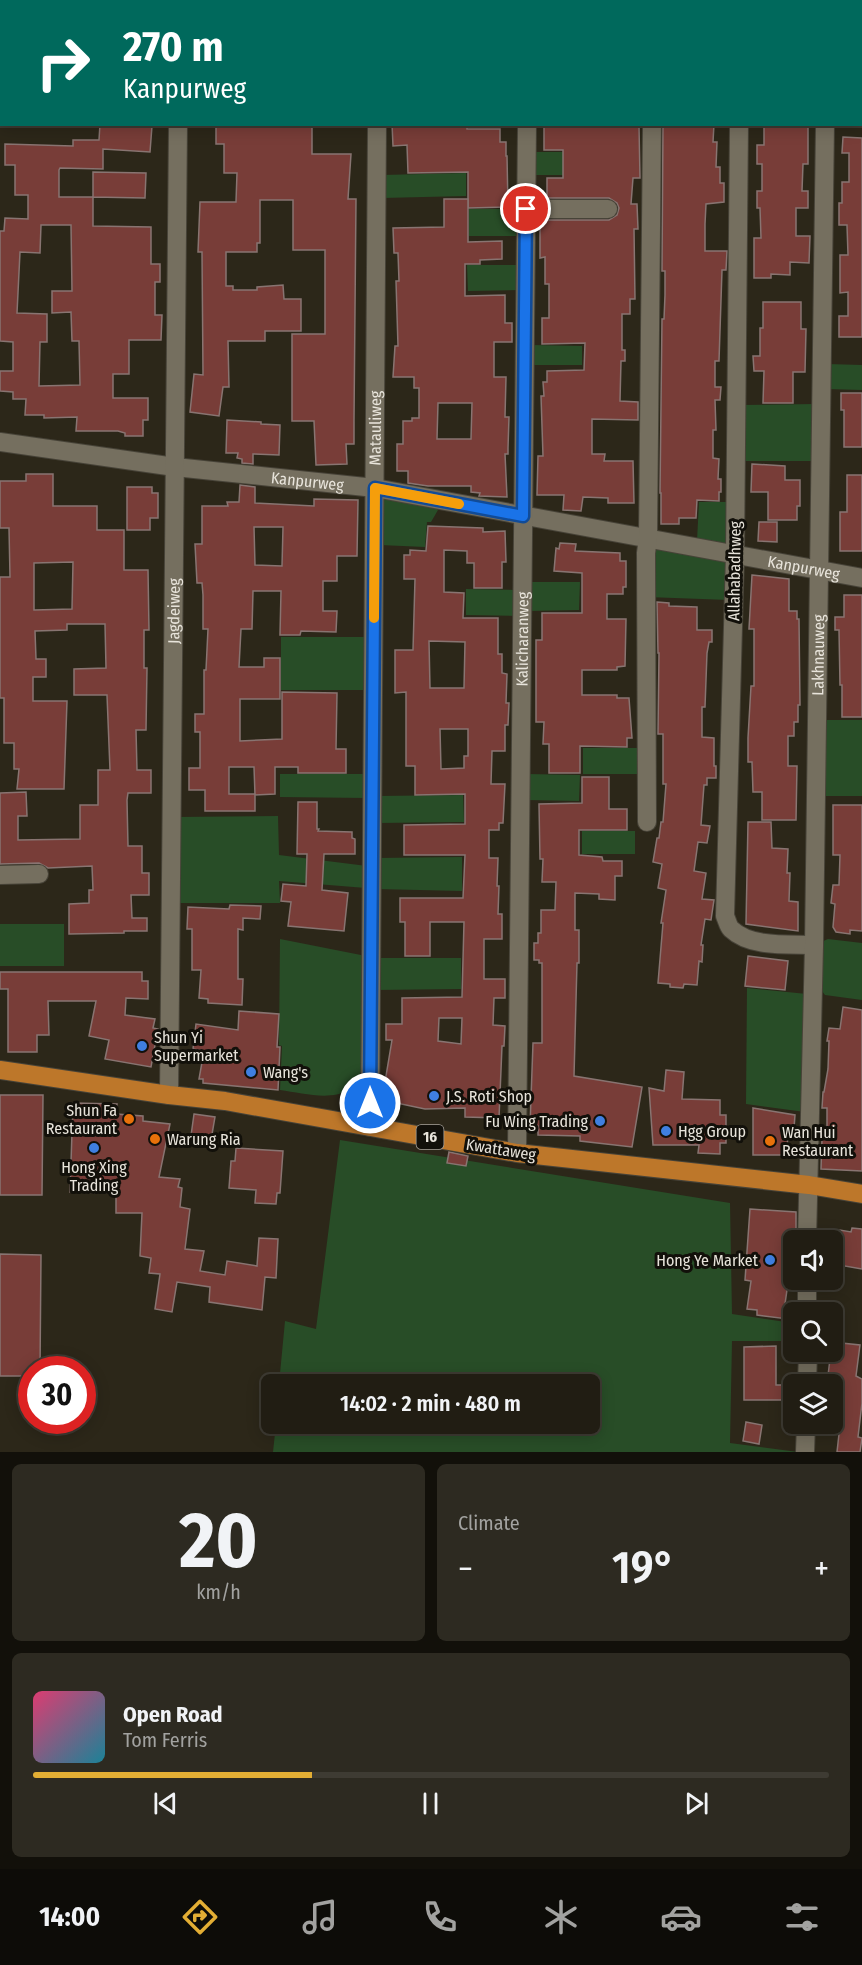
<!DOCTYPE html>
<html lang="en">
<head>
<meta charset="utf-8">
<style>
  body { margin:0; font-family:"Fira Sans Condensed",sans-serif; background:#2d2a21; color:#f1f3f6; height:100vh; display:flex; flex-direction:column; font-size:22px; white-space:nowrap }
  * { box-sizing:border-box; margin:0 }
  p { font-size:20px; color:#a2a2a0 }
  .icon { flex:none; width:33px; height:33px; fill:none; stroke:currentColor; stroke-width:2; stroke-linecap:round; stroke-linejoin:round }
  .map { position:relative; height:1452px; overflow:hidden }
  .drawer { display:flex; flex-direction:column; gap:12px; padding:12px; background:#12100a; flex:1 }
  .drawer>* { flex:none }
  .top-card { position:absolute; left:0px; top:0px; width:862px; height:126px; box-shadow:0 3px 15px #0003,0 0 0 2px #3e3b33; background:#00695c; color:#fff; overflow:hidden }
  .controls { position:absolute; left:783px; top:1230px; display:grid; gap:12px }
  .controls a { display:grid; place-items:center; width:60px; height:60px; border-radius:9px; background:#211d13; box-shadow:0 3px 15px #0003,0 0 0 2px #3e3b33; font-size:30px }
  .speed { position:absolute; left:18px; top:1356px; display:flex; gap:12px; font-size:30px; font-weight:700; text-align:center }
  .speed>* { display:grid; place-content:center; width:78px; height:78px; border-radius:50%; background:#211d13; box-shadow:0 3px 15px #0003,0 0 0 2px #3e3b33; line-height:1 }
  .speed .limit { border:9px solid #d22; background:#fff; color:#111 }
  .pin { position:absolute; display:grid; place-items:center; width:51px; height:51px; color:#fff; margin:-26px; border:3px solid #fff; border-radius:50%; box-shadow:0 2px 6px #0007 }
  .me { position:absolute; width:66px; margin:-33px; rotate:0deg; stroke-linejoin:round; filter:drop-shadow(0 0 4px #0008) }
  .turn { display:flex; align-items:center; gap:21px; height:126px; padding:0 24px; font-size:27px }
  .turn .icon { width:78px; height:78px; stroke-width:2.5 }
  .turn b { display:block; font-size:42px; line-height:51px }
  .big { font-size:45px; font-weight:600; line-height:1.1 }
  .drawer .card { flex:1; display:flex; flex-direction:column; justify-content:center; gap:9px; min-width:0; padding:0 21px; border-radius:9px; background:#2d2a21 }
  .drawer .dial { align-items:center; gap:0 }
  .dial b { font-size:78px; line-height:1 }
  .song { display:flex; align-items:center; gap:18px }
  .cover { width:72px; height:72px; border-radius:9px; background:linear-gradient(135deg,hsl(340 70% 55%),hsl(190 70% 35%)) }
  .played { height:6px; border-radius:3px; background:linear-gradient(90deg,#e3ae34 35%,#3e3b33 35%) }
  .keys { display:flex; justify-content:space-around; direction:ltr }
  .heat { display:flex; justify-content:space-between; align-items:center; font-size:33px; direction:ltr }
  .drawer .tiles { flex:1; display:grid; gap:12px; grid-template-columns:1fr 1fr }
  .card:last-child { grid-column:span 2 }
  .trip { position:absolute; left:261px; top:1374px; width:339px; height:60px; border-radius:9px; background:#211d13; box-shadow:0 3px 15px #0003,0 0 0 2px #3e3b33; font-weight:600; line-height:60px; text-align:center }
  .tab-bar { display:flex; height:96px; justify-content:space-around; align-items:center; background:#0d0c08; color:#a2a2a0 }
  .tab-bar .icon { width:42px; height:42px }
  .tab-bar .active { color:#e3ae34 }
  .tab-bar b { font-size:27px; color:#f1f3f6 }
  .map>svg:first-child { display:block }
  .green { fill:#284d27 }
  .building { fill:#783d38; stroke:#887471; stroke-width:1.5; fill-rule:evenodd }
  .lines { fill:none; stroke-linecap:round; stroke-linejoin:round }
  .minor-casing { stroke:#474338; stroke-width:20 }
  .major-casing { stroke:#474338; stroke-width:20 }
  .minor { stroke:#756f5f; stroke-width:18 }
  .major { stroke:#bd772a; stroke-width:18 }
  .route-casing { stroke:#114b97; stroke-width:15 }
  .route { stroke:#1a73e8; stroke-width:10 }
  .slow { stroke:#f59e0b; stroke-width:10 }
  .shop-dot { fill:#3f7fe0; stroke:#12100a; stroke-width:2 }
  .food-dot { fill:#e8710a; stroke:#12100a; stroke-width:2 }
  .labels { text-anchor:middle; stroke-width:6; stroke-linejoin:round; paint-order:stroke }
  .shield { fill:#12100a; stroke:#a8a49c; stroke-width:1.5 }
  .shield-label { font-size:15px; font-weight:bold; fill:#e8e4db }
  .street-label { font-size:16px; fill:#e8e4db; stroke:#12100a }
  .poi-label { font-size:16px; fill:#e8e4db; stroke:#12100a; text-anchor:start }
</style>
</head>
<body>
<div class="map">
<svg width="862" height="1452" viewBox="0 0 862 1452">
  <rect width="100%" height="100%" fill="#2c2719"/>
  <!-- green -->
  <g class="green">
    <rect x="533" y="152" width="50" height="23"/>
    <path d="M466 173V196L382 198V175Z"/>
    <rect x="469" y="209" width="53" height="27"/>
    <path d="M467 265H521V290L468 291Z"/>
    <path d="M531 345 582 346V365H530Z"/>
    <path d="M827 364 862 365V390L827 389Z"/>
    <path d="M816 404 815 461H741V405Z"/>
    <path d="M386 498 431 505 438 510 431 522H427L425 547 380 545 381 502Z"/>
    <path d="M699 502H731L730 539 725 546 697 541Z"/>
    <path d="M652 545 729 559V600L647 597Z"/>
    <path d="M529 582H580L579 610 529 611Z"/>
    <path d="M466 589 518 590V616L466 615Z"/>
    <rect x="281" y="637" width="86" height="53"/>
    <path d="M825 720H862V796H824Z"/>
    <rect x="583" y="748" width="54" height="26"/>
    <path d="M280 774H367V798L280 797Z"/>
    <path d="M526 774 580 775 579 801 526 800Z"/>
    <path d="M463 795 464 822 377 823V796Z"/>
    <path d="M278 816 279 855 367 866 366 888 279 881 280 903H176V817Z"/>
    <rect x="582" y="831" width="53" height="23"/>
    <path d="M462 857V891L376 889V858Z"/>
    <rect x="0" y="924" width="64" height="42"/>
    <path d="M280 939 366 956 362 1068C353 1108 310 1094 280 1090L282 1046 279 1045Z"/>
    <path d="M828 939 862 943V1000L825 995 822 991 821 942Z"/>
    <path d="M375 958H461V989L375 990Z"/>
    <path d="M747 988 807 994 805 1112 746 1104Z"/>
    <path d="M340 1140 730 1203 732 1314 793 1323V1341H732L730 1443 798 1452H273L276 1424H590V1384H279L285 1321 316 1329Z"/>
  </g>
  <!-- building -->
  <g class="building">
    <path d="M100 124 152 126 150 152 103 149V169L60 168 59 170V197H93V172L146 173 145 198 93 197V226L151 227V264H160V282H155V315H162L161 340H129V374H113V398H148V420H143V436H125V433L118 431H76L77 417 44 418V415H25L26 399H13V392L0 391V371H13V342L0 341V231H4L5 218 28 219V195H15V165H5V144L73 146V140H99ZM41 225H71L72 291H52V313L71 312 72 341H79L80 385 39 386 40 342H47V314L17 313 20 252 40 253Z"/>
    <path d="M216 124H312V154H351L348 199H356L354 420V444H346L347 464 316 465 314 421H292V334H325V250H293V200H260V243H257V252H226V286H233V290H257V287L283 285 284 299H301V331H265V341H228L229 387H223L219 416 190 412 194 374 203 375 202 252H198L200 202H236L237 173H224V144H216Z"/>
    <path d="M392 124H467V129H500V142H506V156H507L508 207 468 208V172L408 173 407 145 393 146Z"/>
    <path d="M663 124H714L713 142H717L716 167H720V183H724V202L706 204 705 224V251H727L726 270H722L719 361H715V387H721L720 400H715L716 430H713V458L719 459 718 479H721V492H719V501L697 500 696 518H679V524H661V493H660L662 319H664L665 295V271H662Z"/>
    <path d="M764 124H808V164H803L802 191H808V208H796V236H810L809 263 790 262V275L771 274V278H754V238H761L760 208H757V191H762V164H757V145H764Z"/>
    <path d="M639 126 640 178H633L631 204H637L638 229H634L635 299H630V314H622V350H625V361H621L620 401 638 402V420L592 419V454H605L604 461H633L634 503H608V498L583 497 581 511 563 510 564 495H537L538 456H543L541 396H544L543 382H547V371L584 370 585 343 542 344V318H549V284H545V257L540 258V220H609L617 215 619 208 617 203 609 198H547V178H563V150H544V127Z"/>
    <path d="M843 137 862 138V337H839V316H848V292L840 293V255H848L847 225H839V203H842V182H849V153H842Z"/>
    <path d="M444 199H468V242L502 241V259L480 260V264H465V296L505 295V323H512V342H494V377H506L505 417H509L508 448V454H505L507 497 479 496 480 493 471 492V486H428L408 483V471H397V444H403V421H412V418H419V388H414V377H393L395 346H398L396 281H399L398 253H394L393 228 444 227ZM438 403H472L471 439H437Z"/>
    <path d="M763 302H801V329H806L805 372H793V403H763L764 371H754L753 356H760V328H763Z"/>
    <path d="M841 393H862V447H844V410H841Z"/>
    <path d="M227 420 261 422V424L280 425 279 455 253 454V464L242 463V459L237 458 238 453H226Z"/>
    <path d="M752 464 785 466V480H800V506H797V520H768V492H751Z"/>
    <path d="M26 474H53V506H97V530H124V570H148L149 630H144V668H147L146 730H136L137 770H151V793H128L127 800 128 846H142V873H149V895H131L132 918H147V931H124V933L69 934V904L89 903V890H93L92 866 48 868 39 863 0 864V793L26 792 27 816H18V840L80 839V805H98V770H110L107 695H74V669L106 668 105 624H67V630L35 631 36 659H46V677H33V701H67L64 789H17L19 769H14V743H4V698H0V577H10L9 528H0V481H26ZM73 562 72 609 34 610V563Z"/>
    <path d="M847 475H862V551H840V512H847Z"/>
    <path d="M240 485 255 487V503L314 506V499L358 500 357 556H337V581H323V611H337L336 632 301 631 300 635H280L281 591H253L252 629H241L239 667H264V658H280V699H240V741L282 739V692L337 693 336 749H346V773H298V767H275V794L255 795 254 767H229V794H255V811H205V790H189V768H200V732H195V714H204V670H206L208 629H203V595L202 583H197L195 544H202V506H228L227 502H239ZM254 527H283L282 566 255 565Z"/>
    <path d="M127 487H152V493H158V518H150V530H127Z"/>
    <path d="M759 522H777V542L758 541Z"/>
    <path d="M428 526 483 528V532L505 531 506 562H502V588H474V563H467V551L444 550V592L464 593 463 618H498V654H502V673L507 674 506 703H509L508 725H505V751H492L491 784H505L503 823H499V830H489V858H498L497 886H499L498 914H502V939H484V979H505V998H494L493 1025 505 1026 504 1046H502L499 1118 465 1117V1108L425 1109 382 1100 392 1040H386V1024H402V998L462 997 464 922H430V956H405V922H400V898H463L465 855H404V825L465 824V794L415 795V766H406V692L395 693V650H413L415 579H404V555H410V550L426 551ZM429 641 465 642 464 688H430ZM440 729H468V756H464V768L441 769ZM439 1018H462L461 1044 438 1041Z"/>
    <path d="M560 543 576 544 575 551 620 553V561H626V587H623V594H607V619H626L625 666 617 667V670H582V695H617V698H629L632 738H627V747L580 746V773H549V744H543L544 722H536V640H542V613H582V573L554 571 556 548 559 549Z"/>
    <path d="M752 575 789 579V611H797V619H799L800 705H798V722H794V736H788V766H797L796 820H762V792H753L752 762H748V738L751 686H754V629H749Z"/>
    <path d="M844 595H862V717H842V685H840L839 630H835V617H844Z"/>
    <path d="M657 602 669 603V606L697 607V630H712V642H709L707 653 705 707H702V737L714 738V766H716V778H707V785H704L701 825 710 826 707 843 698 842 694 871 706 873 702 899 714 900 711 920 705 919 701 945H703L702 962 699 961 697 985 684 984 683 988 670 987V984L658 983 663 923H661L666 890 658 888 662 864 653 862 657 838H659L661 822H663L666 784H663V734H658L659 653H658Z"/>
    <path d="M582 777H609V809H627V830H579V855L602 857 603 861H622V876H615V900L599 899V894L575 893V930H579V963H577L574 1076 642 1087 632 1147 580 1141V1136L538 1135V1126H530L533 1043H542V963H539V960H534V943H538V933H541V910H555L556 882H542L543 859H540L539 804 582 803Z"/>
    <path d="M298 802H317V829H319L318 831 352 832V838L355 839V854H324L322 890 348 893 344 931 288 926 291 902 281 901 283 884 306 886 307 854H297Z"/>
    <path d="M833 805H862V931L850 930V934L836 932 833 927 835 904 831 903 833 885H839L840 855H833Z"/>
    <path d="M748 822H771L772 848 788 849 787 873H790L789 901 798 902V931L746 924Z"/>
    <path d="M230 905 261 906 260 919 243 918V930L238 929V979H243L242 1005 208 1003V999L199 998 201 970H192V929H187L188 907 229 909Z"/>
    <path d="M748 956 788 961 785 990 745 986Z"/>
    <path d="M0 972H142V981H148V999L126 998 125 1015 155 1019 153 1028 158 1029 151 1067 105 1059 109 1040 89 1036 96 1001H48L49 1035H37V1052H8V989H0Z"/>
    <path d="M843 1007 862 1010V1171L821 1169 822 1139H827V1108H822L823 1092H824L828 1069 829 1041H827L829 1028 840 1029Z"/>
    <path d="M239 1011 279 1014 277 1047H280L278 1090 203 1083V1079H199L204 1051 193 1049 196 1024 238 1030Z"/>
    <path d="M666 1070 684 1072 682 1099 720 1100V1115H726V1143H720V1154L698 1153 699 1145H653L649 1088 664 1091Z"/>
    <path d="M0 1095H43L42 1195H0Z"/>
    <path d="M73 1103 117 1104 116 1114 143 1116V1121L170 1124 159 1177 180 1179 178 1187 182 1188 180 1207 190 1209 185 1249 204 1251 200 1271 225 1275 227 1261 257 1266 259 1238 278 1239 276 1278 265 1277 262 1310 209 1302 210 1287 177 1282 172 1312 155 1309 160 1274 149 1273 151 1258 140 1256 142 1213H116V1193L70 1192Z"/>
    <path d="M753 1108 795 1115 794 1128H788L787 1155H753Z"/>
    <path d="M194 1114 215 1117 210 1146 190 1143Z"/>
    <path d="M236 1148 283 1151 280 1193H277L276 1204 255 1203 256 1190 229 1188 231 1161H235Z"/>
    <path d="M449 1152 468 1156 466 1166 447 1163Z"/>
    <path d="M750 1209 796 1212V1240H794V1283H788L785 1304 790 1305 788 1319 757 1315V1310L747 1309 751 1281 745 1280Z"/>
    <path d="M852 1228 862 1229V1269L833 1264 836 1242H838L840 1230 851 1232Z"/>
    <path d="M0 1254 41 1255 40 1370H32V1376H0Z"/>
    <path d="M832 1342 860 1345 856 1376 862 1379V1403L858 1437 862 1438 860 1452H837L840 1425 832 1424V1384H827Z"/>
    <path d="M776 1346V1385H790V1400H744V1347Z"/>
    <path d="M746 1422 762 1425 759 1444 743 1441Z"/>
  </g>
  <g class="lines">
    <!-- minor casing -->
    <g class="minor-casing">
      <g id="minor">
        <path d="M180 2V0"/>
        <path d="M377 2V0"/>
        <path d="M529 2V0"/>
        <path d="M653 2V0"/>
        <path d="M741 2V0"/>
        <path d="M826 2 827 0"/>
        <path d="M739 124 735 554 725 916C727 920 728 926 731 929 751 948 788 944 814 945"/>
        <path d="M526 209H608"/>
        <path id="s1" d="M0 442 175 467 375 488 862 578"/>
        <path d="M647 822 646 553 648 538 652 124"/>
        <path d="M0 875 39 874"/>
        <path id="s2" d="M169 1095 178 124"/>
        <path id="s3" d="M370 1127 377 124"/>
        <path id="s4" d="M517 1153 527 124"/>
        <path id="s5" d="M807 1240 814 945 825 124"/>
        <path d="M807 1280V1312"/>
        <path d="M807 1384 808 1352"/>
        <path d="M805 1452 806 1424"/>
      </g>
    </g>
    <!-- major casing -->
    <g class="major-casing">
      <path id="major" d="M0 1070 169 1095 225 1101 517 1153 809 1185 862 1194"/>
    </g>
    <!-- minor -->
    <use href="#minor" class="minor"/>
    <!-- major -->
    <use href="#major" class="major"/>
  </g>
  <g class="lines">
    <!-- route casing -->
    <g class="route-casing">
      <path id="route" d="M370 1103 375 488 523 516 526 209"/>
    </g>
    <!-- route -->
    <use href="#route" class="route"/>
    <!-- slow -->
    <path class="slow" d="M374 618 375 488 459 504"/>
  </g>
  <!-- markers -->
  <g class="shop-dot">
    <circle cx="142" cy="1046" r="6"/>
    <circle cx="251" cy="1072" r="6"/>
    <circle cx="434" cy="1096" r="6"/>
    <circle cx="600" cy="1121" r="6"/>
    <circle cx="666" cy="1131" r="6"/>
    <circle cx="94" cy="1148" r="6"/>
    <circle cx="770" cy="1260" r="6"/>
  </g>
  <g class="food-dot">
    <circle cx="129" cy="1119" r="6"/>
    <circle cx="155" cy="1139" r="6"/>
    <circle cx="770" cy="1141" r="6"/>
  </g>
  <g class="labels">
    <!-- shield labels -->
    <rect class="shield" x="416.5" y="1125" width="27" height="24" rx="4.5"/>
    <g class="shield-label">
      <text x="430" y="1142">16</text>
    </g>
    <!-- street labels -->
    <g class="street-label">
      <text dy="6" stroke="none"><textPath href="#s3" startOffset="699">Matauliweg</textPath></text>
      <text dy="6" stroke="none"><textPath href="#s1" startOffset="310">Kanpurweg</textPath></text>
      <text dy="6" stroke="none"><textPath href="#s1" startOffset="814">Kanpurweg</textPath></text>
      <text transform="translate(734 571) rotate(-89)" y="6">Allahabadhweg</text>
      <text dy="6" stroke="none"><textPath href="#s2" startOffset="484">Jagdeiweg</textPath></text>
      <text dy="6" stroke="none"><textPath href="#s4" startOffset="514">Kalicharanweg</textPath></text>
      <text dy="6" stroke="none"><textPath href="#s5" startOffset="585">Lakhnauweg</textPath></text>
      <text transform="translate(501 1149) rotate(9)" y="6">Kwattaweg</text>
    </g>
    <!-- poi labels -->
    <g class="poi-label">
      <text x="154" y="1043">Shun Yi<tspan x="154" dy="18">Supermarket</tspan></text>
      <text x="263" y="1078">Wang's</text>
      <text x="446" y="1102">J.S. Roti Shop</text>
      <text x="117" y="1116" text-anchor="end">Shun Fa<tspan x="117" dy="18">Restaurant</tspan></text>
      <text x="588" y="1127" text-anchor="end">Fu Wing Trading</text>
      <text x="678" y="1137">Hgg Group</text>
      <text x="782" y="1138">Wan Hui<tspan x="782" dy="18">Restaurant</tspan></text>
      <text x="167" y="1145">Warung Ria</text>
      <text x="94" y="1173" text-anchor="middle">Hong Xing<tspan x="94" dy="18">Trading</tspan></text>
      <text x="758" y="1266" text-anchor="end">Hong Ye Market</text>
    </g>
  </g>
</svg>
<div class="controls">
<a><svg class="icon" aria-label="sound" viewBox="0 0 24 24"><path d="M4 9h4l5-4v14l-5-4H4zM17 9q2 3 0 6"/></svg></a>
<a><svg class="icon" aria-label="search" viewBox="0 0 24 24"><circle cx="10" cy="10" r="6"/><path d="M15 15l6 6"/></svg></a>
<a><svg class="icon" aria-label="layers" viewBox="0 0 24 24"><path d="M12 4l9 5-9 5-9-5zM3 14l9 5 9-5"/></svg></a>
</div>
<div class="speed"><div class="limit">30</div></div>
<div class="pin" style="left:526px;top:209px;background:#d93025"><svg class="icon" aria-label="arrive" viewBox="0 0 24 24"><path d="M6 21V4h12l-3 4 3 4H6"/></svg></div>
<svg class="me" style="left:370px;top:1103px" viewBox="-20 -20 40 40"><circle r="17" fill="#1a73e8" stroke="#fff" stroke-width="3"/><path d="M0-11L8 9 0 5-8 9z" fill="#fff"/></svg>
<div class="trip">14:02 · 2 min · 480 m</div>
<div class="top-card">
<div class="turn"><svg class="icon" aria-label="right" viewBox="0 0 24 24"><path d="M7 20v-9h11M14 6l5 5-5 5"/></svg><div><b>270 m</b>Kanpurweg</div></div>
</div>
</div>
<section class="drawer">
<div class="tiles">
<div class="card dial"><b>20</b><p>km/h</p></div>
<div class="card"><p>Climate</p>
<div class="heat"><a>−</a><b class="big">19°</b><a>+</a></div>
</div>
<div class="card">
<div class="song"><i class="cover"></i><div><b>Open Road</b><p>Tom Ferris</p></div></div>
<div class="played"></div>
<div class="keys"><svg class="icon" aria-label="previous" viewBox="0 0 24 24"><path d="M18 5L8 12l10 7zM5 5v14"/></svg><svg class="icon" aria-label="pause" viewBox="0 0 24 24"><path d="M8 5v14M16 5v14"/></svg><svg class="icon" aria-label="next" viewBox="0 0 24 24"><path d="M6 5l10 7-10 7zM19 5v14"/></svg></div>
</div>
</div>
</section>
<nav class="tab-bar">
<b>14:00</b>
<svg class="icon active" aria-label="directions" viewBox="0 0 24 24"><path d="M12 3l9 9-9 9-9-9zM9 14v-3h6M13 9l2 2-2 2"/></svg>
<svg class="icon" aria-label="music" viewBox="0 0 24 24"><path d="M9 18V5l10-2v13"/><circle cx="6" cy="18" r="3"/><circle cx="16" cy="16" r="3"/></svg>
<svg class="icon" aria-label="phone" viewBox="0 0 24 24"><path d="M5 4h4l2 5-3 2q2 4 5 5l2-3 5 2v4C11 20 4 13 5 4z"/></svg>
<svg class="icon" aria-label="climate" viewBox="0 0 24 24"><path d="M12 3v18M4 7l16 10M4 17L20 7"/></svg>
<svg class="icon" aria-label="car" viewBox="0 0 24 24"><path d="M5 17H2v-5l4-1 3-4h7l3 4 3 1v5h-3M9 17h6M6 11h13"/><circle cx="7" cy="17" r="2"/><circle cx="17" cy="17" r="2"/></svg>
<svg class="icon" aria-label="filters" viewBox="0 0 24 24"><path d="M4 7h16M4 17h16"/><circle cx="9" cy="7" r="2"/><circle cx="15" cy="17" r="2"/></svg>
</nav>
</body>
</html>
